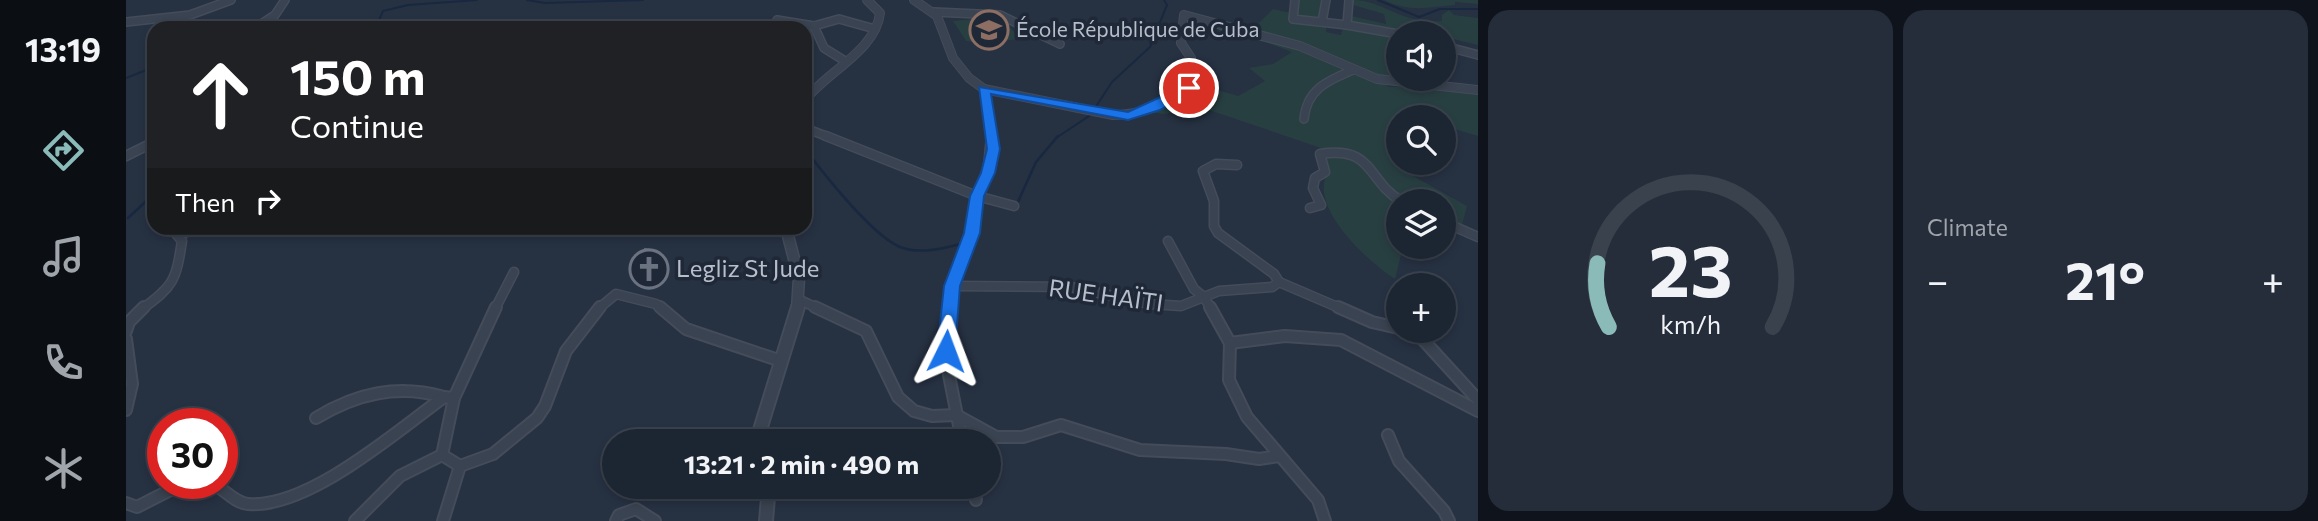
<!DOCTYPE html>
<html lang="en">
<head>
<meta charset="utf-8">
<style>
  body { margin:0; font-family:Commissioner,sans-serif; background:#252d3a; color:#f1f3f6; height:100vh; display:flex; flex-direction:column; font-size:26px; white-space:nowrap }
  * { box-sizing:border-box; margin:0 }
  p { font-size:23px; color:#a0a5ac }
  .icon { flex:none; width:38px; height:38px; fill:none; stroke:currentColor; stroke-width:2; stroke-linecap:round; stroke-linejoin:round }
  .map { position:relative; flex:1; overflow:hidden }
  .details { display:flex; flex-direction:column; gap:10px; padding:10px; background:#0f141c; width:840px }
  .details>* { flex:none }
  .banner { position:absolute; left:21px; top:21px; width:665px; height:214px; border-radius:21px; box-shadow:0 4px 10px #0003,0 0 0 2px #3a424d; background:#202124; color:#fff; overflow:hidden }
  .controls { position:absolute; left:1260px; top:21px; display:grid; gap:14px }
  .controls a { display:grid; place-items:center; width:70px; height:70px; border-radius:50%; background:#1c2532; box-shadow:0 4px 10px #0003,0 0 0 2px #3a424d; font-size:35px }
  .speed { position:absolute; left:21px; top:408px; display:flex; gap:14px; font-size:35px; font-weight:700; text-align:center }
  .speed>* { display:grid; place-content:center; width:91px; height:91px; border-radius:50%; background:#1c2532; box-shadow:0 4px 10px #0003,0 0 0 2px #3a424d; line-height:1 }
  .speed .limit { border:10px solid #d22; background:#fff; color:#111 }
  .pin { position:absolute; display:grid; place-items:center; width:60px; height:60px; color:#fff; margin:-30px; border:4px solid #fff; border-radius:50%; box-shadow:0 2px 7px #0007 }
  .me { position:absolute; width:77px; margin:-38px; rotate:3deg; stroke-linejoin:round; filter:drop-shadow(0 0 5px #0008) }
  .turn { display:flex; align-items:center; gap:24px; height:147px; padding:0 28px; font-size:32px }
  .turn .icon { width:91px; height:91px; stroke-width:2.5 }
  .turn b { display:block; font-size:49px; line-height:60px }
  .then { display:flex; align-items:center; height:66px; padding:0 28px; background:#0003; gap:14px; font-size:26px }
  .big { font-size:52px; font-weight:700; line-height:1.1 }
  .details .card { flex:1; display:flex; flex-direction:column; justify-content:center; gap:10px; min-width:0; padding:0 24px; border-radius:21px; background:#252d3a }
  .details .dial { align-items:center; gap:0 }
  .dial svg { height:182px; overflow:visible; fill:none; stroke:#3a424d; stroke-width:7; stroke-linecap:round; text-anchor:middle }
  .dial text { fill:#f1f3f6; stroke:none }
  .heat { display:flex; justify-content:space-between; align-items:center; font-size:38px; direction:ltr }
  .details .tiles { flex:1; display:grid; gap:10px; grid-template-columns:repeat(2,1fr) }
  .trip { position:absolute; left:476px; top:429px; width:399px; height:70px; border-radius:35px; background:#1c2532; box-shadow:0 4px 10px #0003,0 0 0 2px #3a424d; font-weight:700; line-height:70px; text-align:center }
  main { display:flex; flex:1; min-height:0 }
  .menu { display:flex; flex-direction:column; width:126px; justify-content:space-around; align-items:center; background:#0b0f14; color:#a0a5ac }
  .menu .icon { width:49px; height:49px }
  .menu .selected { color:#8bbbb9 }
  .menu b { font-size:32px; color:#f1f3f6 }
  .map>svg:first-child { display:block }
  .green { fill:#283f42 }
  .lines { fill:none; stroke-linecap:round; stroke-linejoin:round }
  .stream-far1 { stroke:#182840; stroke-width:2 }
  .stream { stroke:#182840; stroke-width:2.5 }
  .minor-far2-casing { stroke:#444c5a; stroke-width:10 }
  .minor-far1-casing { stroke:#444c5a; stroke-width:11 }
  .minor-casing { stroke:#444c5a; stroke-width:14 }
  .tertiary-far2-casing { stroke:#444c5a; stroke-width:10 }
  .tertiary-far1-casing { stroke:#444c5a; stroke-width:13 }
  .tertiary-casing { stroke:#444c5a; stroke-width:16 }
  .minor-far2 { stroke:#3a4351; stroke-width:7 }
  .minor-far1 { stroke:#3a4351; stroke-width:8 }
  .minor { stroke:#3a4351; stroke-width:10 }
  .tertiary-far2 { stroke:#3a4351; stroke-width:8 }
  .tertiary-far1 { stroke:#3a4351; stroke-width:10 }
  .tertiary { stroke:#3a4351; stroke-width:12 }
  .wall { fill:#414d60 }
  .shaded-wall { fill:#313d4f }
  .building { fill:#4e5a6c; stroke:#5e697a; stroke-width:2 }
  .route { fill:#1a73e8; stroke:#114b97; stroke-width:2 }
  .labels { text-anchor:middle; stroke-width:7; stroke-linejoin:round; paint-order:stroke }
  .far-poi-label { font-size:21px; fill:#b7becb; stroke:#1f2837; text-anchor:start }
  .poi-label { font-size:24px; fill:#b7becb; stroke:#1f2837; text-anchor:start }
  .street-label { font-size:24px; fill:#b7becb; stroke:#1f2837 }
</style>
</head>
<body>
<main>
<nav class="menu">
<b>13:19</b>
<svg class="icon selected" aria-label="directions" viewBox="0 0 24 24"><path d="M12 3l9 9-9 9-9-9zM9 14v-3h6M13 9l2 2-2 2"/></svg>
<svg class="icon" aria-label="music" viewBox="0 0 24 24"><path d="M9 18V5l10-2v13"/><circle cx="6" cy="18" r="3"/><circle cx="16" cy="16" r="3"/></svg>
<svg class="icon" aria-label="phone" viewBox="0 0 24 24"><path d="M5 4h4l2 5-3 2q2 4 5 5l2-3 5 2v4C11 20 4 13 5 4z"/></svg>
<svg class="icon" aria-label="climate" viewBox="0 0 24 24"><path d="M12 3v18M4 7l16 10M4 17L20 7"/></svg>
</nav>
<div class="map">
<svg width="1352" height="521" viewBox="0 0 1352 521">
  <rect width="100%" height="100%" fill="#263142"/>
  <!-- green -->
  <g class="green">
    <path d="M1174 0H1203L1200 32 1215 35 1221 15 1260 24 1258 14 1227 5V0C1258 0 1275 25 1316 21V15L1323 10 1328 15 1352 18V45L1327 39 1322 46 1318 44V33H1272V79L1297 81H1265L1127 29 1147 9 1169 14Z"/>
    <path d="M1258 0H1352V4L1329 2V5C1301 7 1285 13 1258 0Z"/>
    <path d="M874 16 894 39 855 43 840 41 827 21Z"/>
    <path d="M1091 26 1172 48 1264 87 1312 86 1352 93V136L1318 126V117H1272V151L1264 149 1280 172 1341 206 1336 225 1318 218V201H1272V247H1277L1269 279C1242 262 1179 204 1203 171L1198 149 1080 109 1037 114 1022 112 1058 96 1072 84 1112 96 1139 81 1123 68 1147 64 1166 52 1139 42 1095 34Z"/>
  </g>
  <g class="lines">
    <!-- stream-far1 -->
    <g class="stream-far1">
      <path d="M401 0 419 3 517 0"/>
      <path d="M1252 0 1293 17 1314 9H1352"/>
      <path d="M198 28 253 20 257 11 282 5 351 0"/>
      <path d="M0 78 28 67"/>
      <path d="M969 108 986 82 1024 47 1041 5 1038 0"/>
      <path d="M930 138 966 114"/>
    </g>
    <!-- stream -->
    <g class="stream">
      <path d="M679 149C698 174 746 235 774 247 794 255 819 248 839 243"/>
      <path d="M891 204 910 162 932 136"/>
      <path d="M2 218 28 194"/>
    </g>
    <!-- minor-far2 casing -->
    <g class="minor-far2-casing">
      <g id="minor-far2">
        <path d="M1169 0 1167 19 1221 25"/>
        <path d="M1223 0 1221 25 1272 34"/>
        <path d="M808 12 874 15 934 44"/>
        <path d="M651 20 688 26 713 19 749 29"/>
        <path d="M0 22 64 15 105 0"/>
        <path d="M1196 22 1200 0"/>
        <path d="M688 26 698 48 719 61"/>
        <path d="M129 28 149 15 159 0"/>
        <path d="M1318 46 1352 55"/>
        <path d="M858 89 865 138"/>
        <path d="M1178 119C1181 89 1201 81 1227 70"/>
        <path d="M679 128 705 138"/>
      </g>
    </g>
    <!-- minor-far1 casing -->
    <g class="minor-far1-casing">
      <g id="minor-far1">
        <path d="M700 136 851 196 862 168 865 136"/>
        <path d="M0 156 28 142"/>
        <path d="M28 201 25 213 28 219"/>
        <path d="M1184 208 1195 205 1187 188 1189 178 1199 172 1194 154C1249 146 1240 180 1275 201"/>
        <path d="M1318 222 1352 237"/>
        <path d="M53 235 71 228"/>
        <path d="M1042 241 1068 289 1078 297 1085 309"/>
        <path d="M1153 282 1216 309"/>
        <path d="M826 286 945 287 1024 304 1055 306 1093 291 1146 287 1153 282 1148 274 1092 233 1088 226V201L1077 171 1090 164 1111 165"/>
        <path d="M674 300 693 309"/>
        <path d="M16 309C48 286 50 280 56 241L45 228"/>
        <path d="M369 309 388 272"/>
        <path d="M472 309 490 294 530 304 536 309"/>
        <path d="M823 309 826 286 846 233 851 196 888 206"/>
      </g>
    </g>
    <!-- minor casing -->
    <g class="minor-casing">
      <g id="minor">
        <path d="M534 307 560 329 655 361"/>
        <path d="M689 307 740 331 772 397 788 411 806 416 830 415 870 437H897L935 425 1014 450 1100 454 1133 459 1153 456"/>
        <path d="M823 307 821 365 836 441"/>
        <path d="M1084 307 1104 343 1103 380 1121 417 1192 500 1199 521"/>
        <path d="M1212 307 1246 322 1272 328"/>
        <path d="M0 331 3 322 18 307"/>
        <path d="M1289 331 1352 400"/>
        <path d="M0 339 6 384 0 410"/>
        <path d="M1104 343 1159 336 1215 340 1352 411"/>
        <path d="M328 398 370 307"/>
        <path d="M190 418C231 393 272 384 318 397"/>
        <path d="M1262 435 1273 461 1318 511 1323 521"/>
        <path d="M85 483C98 488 108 503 122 504 182 509 271 431 318 397L328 398 316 455 334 466 367 454 411 418 419 406 440 351 474 307"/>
        <path d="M847 486 850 500"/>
        <path d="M0 503 11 507 58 483"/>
        <path d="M229 521 274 476 316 455"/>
        <path d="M317 521 334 466"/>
        <path d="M490 521 493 515 510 509 529 521"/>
      </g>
    </g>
    <!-- tertiary-far2 casing -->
    <g class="tertiary-far2-casing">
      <g id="tertiary-far2">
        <path d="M788 0 811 16 827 58 843 78 858 89 987 115C1019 115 1046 102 1070 81L1065 58 1055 43 1058 15 1174 46 1251 79 1352 90"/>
        <path d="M679 100C702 71 750 50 754 13L741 0"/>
      </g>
    </g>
    <!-- tertiary-far1 casing -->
    <g class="tertiary-far1-casing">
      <path id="tertiary-far1" d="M660 228 673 278 671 309"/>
    </g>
    <!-- tertiary casing -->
    <g class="tertiary-casing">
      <g id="tertiary">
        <path d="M637 441 634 430 672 307"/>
        <path d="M640 521 643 486"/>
      </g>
    </g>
    <!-- minor-far2 -->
    <use href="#minor-far2" class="minor-far2"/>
    <!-- minor-far1 -->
    <use href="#minor-far1" class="minor-far1"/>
    <!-- minor -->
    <use href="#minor" class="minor"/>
    <!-- tertiary-far2 -->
    <use href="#tertiary-far2" class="tertiary-far2"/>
    <!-- tertiary-far1 -->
    <use href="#tertiary-far1" class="tertiary-far1"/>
    <!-- tertiary -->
    <use href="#tertiary" class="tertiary"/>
  </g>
  <!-- wall -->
  <path class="wall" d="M534 261 525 279 512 276 509 267Z"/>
  <!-- shaded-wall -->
  <path class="shaded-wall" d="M532 252 534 261 525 279 522 270Z"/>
  <!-- building -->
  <path class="building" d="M519 249 532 252 522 270 509 267Z"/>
  <!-- route -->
  <path class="route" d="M1063 84 1069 88 1068 90 1034 110 1002 120 865 94 874 149 869 173 858 196 854 233 834 286 829 351 826 356H814L811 351 818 286 838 233 844 196 855 173 861 149 853 87 1002 112Z"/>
  <!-- icons -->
  <defs>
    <g id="school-ring" transform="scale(2.0125)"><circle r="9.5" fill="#1f2837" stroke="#8d6e63" stroke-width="1.5"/><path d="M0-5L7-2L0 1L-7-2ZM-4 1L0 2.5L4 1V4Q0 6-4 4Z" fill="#8d6e63"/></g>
    <g id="church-ring" transform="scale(2.0125)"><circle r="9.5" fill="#1f2837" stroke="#6b7280" stroke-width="1.5"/><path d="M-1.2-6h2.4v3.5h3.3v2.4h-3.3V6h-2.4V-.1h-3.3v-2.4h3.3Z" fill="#6b7280"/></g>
  </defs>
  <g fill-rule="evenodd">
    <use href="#school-ring" x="863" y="30"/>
    <use href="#church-ring" x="523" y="269"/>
  </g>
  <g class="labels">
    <!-- far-poi labels -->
    <g class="far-poi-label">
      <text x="890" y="37">École République de Cuba</text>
    </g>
    <!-- poi labels -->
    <g class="poi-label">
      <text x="550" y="277">Legliz St Jude</text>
    </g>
    <!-- street labels -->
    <g class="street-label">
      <text transform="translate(980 296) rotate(8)" y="8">RUE HAÏTI</text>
    </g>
  </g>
</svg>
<div class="controls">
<a><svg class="icon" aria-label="sound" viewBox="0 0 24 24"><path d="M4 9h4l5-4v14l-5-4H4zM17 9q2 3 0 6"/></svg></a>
<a><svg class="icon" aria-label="search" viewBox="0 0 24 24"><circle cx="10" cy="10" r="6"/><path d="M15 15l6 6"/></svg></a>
<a><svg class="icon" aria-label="layers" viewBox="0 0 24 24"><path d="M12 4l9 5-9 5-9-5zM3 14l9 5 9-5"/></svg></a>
<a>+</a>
</div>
<div class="speed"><div class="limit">30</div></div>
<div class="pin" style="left:1063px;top:88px;background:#d93025"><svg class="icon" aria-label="arrive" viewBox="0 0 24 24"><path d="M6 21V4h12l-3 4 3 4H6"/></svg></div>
<svg class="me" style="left:820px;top:351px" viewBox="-20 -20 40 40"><path d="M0-17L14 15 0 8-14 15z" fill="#1a73e8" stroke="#fff" stroke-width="4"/></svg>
<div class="trip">13:21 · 2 min · 490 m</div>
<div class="banner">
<div class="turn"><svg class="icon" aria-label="ahead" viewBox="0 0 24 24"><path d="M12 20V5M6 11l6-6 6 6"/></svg><div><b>150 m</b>Continue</div></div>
<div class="then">Then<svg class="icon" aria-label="right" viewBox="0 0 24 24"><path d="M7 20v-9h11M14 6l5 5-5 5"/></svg></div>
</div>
</div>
<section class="details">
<div class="tiles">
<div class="card dial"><svg viewBox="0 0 100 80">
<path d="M14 69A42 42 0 1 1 86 69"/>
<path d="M14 69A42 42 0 0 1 9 41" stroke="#8bbbb9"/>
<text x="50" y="56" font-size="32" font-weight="700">23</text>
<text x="50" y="72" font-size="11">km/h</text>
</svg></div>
<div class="card"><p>Climate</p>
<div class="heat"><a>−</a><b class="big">21°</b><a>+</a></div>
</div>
</div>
</section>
</main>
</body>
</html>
